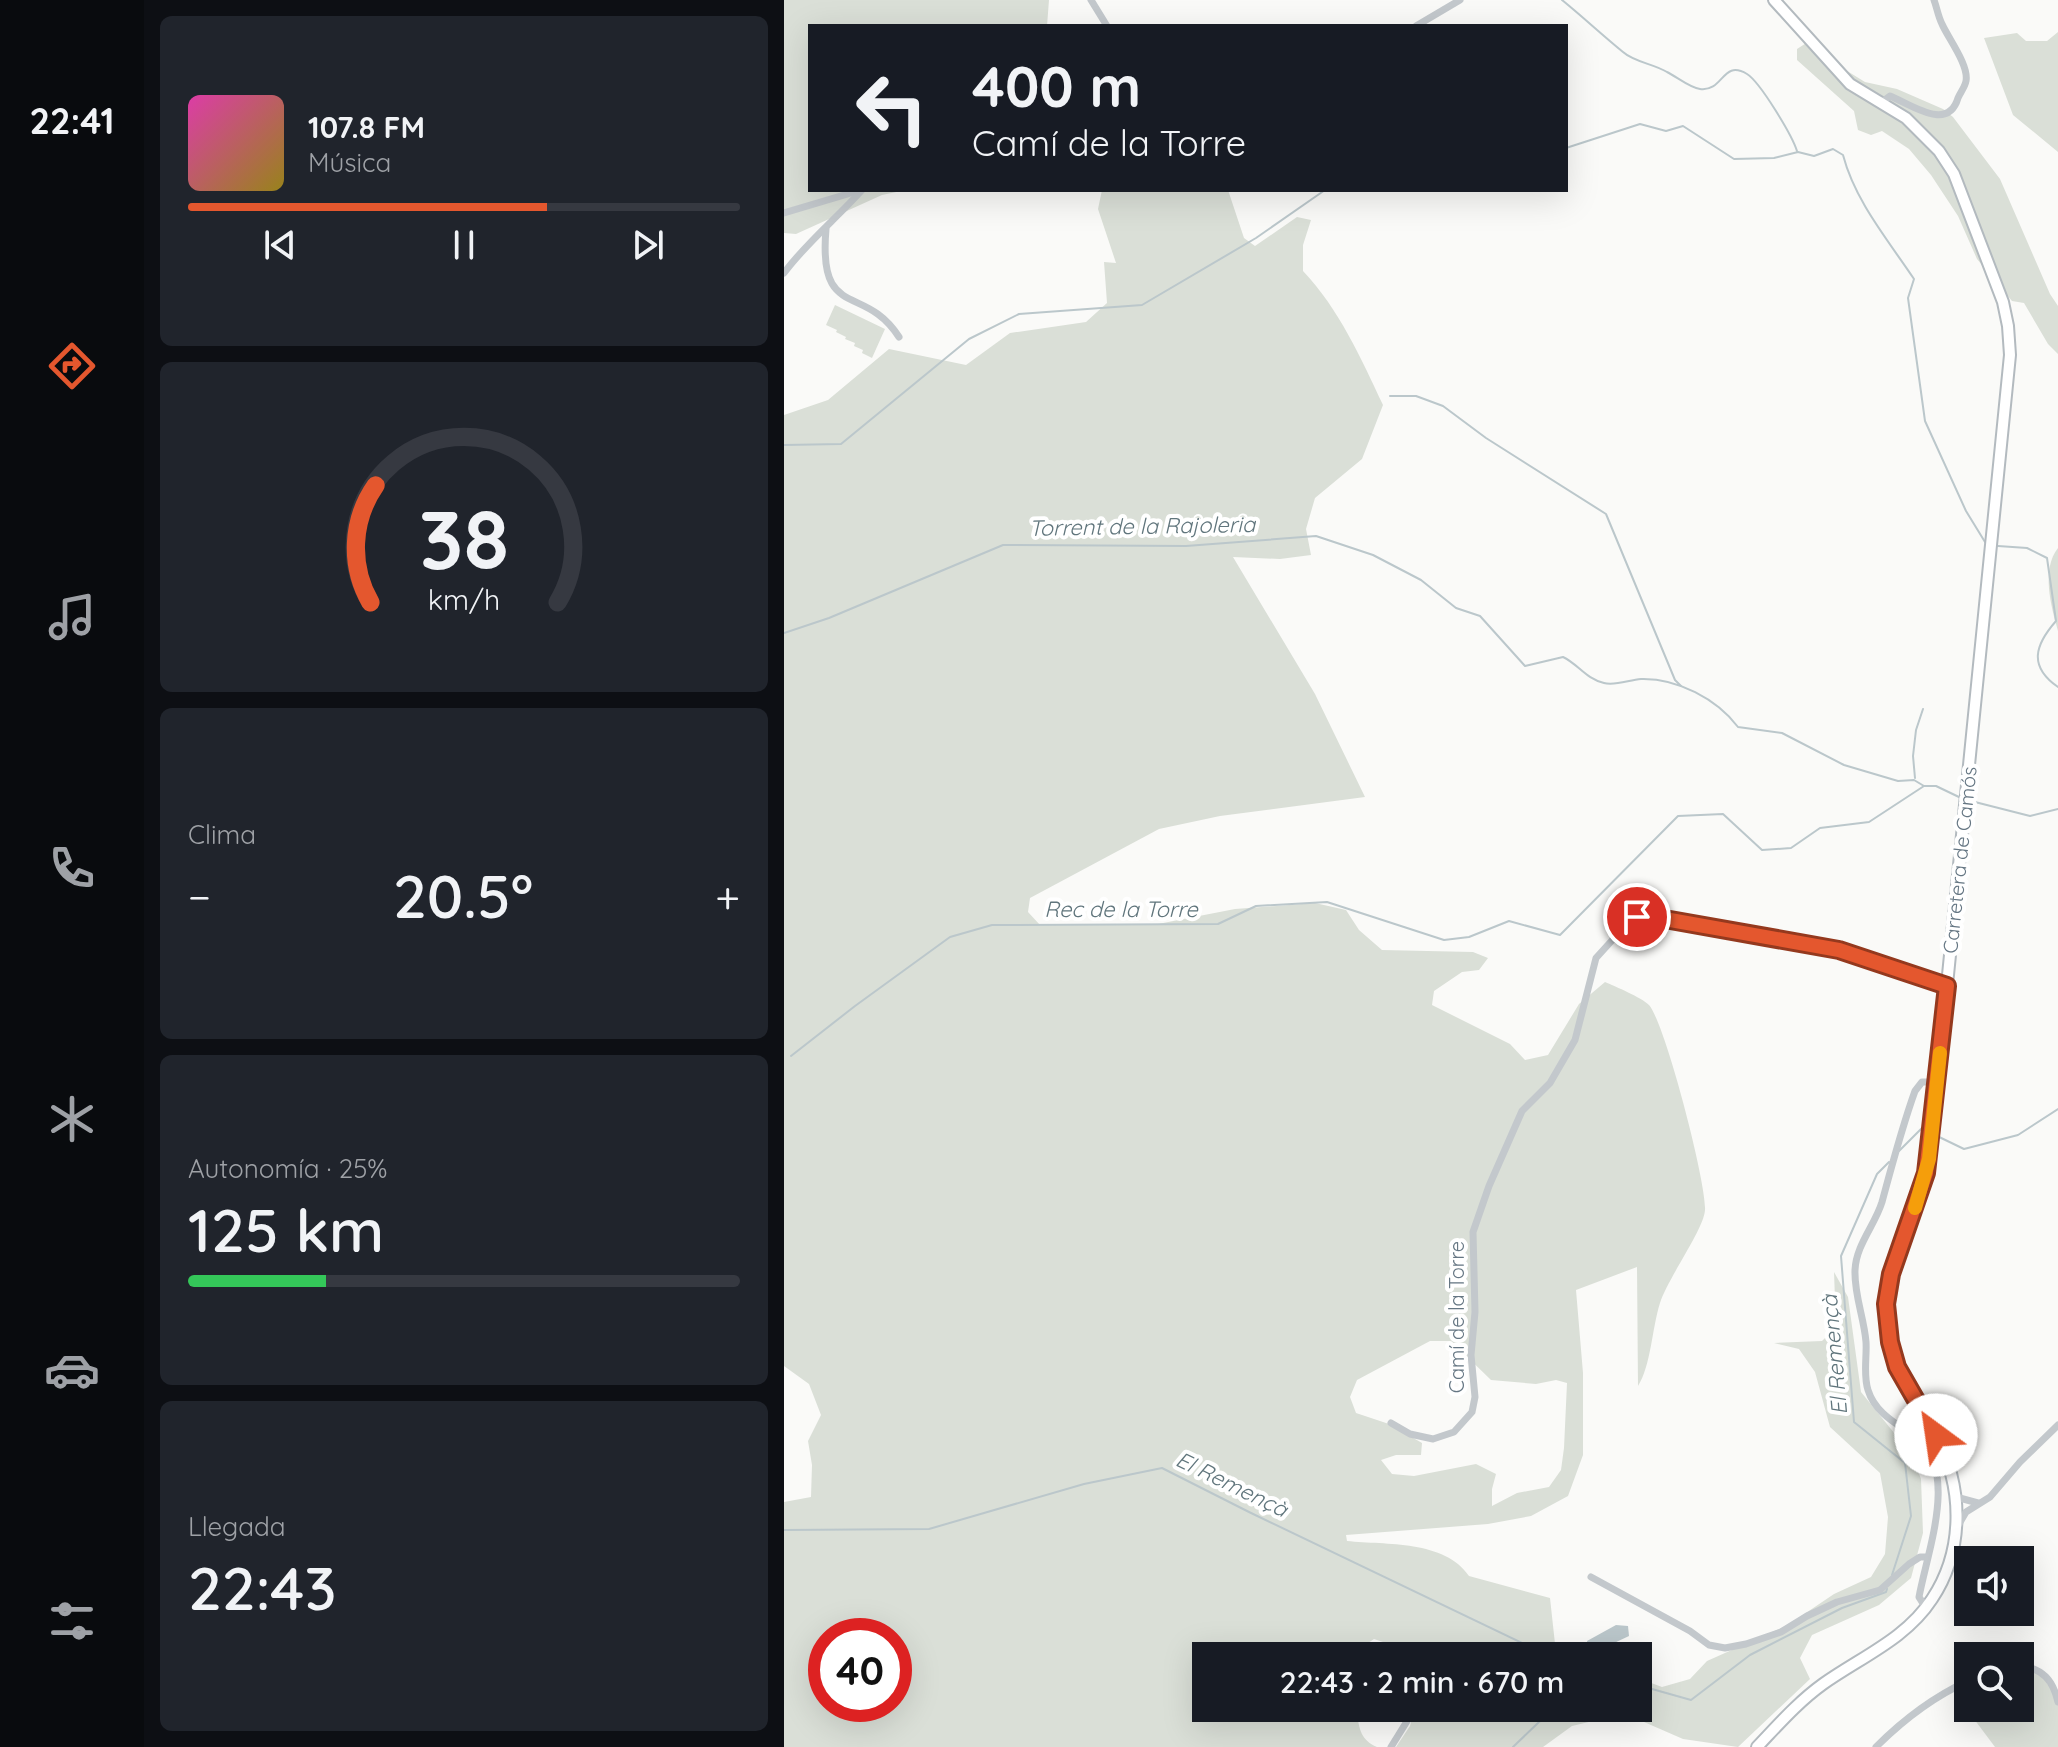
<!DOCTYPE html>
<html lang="es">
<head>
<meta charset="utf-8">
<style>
  body { margin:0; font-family:Quicksand,sans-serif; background:#20242c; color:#f1f3f6; height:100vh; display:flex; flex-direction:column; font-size:30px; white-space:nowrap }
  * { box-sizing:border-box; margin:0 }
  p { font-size:26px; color:#9ea1a6 }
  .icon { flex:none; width:44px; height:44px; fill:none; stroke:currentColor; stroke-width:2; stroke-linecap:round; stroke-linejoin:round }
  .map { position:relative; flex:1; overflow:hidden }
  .sheet { display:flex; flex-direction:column; gap:16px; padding:16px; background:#0d0f14; width:640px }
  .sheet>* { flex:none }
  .banner { position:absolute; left:24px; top:24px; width:760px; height:168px; border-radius:0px; box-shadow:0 8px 32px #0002; background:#171b24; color:#f1f3f6; overflow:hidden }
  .buttons { position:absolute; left:1170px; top:1546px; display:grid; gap:16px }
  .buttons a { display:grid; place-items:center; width:80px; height:80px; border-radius:0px; background:#171b24; box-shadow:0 8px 32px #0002; font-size:40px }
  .speed { position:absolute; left:24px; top:1618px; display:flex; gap:16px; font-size:40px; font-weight:700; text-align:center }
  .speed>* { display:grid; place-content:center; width:104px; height:104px; border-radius:50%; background:#171b24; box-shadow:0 8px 32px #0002; line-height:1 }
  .speed .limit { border:12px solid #d22; background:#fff; color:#111 }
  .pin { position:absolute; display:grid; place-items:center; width:68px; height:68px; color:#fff; margin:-34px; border:4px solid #fff; border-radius:50%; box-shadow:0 2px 8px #0007 }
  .me { position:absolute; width:88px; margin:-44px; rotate:329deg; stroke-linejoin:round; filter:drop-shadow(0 0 6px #0008) }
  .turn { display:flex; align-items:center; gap:28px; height:168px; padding:0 32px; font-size:36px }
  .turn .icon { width:104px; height:104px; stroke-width:2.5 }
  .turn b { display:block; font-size:56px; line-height:68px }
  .big { font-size:60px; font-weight:600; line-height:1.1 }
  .sheet .widget { flex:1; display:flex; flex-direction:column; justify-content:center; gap:12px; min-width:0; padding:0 28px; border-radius:12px; background:#20242c }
  .sheet .dial { align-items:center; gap:0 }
  .dial svg { height:208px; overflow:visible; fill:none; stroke:#363941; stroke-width:7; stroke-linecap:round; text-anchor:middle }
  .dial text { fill:#f1f3f6; stroke:none }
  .song { display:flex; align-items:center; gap:24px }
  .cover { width:96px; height:96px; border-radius:12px; background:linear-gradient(135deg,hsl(320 70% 55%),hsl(50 70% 35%)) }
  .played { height:8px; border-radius:4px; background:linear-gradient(90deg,#e4572e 65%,#363941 65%) }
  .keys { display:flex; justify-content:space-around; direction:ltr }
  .heat { display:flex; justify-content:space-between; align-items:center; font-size:44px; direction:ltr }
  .charge { height:12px; border-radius:6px; background:linear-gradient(90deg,#34c759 25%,#363941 0) }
  .trip { position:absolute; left:408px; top:1642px; width:460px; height:80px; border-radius:0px; background:#171b24; box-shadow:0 8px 32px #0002; font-weight:600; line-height:80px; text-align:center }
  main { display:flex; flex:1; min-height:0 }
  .tab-bar { display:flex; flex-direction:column; width:144px; justify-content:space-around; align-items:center; background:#090b0e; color:#9ea1a6 }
  .tab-bar .icon { width:56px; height:56px }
  .tab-bar .active { color:#e4572e }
  .tab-bar b { font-size:36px; color:#f1f3f6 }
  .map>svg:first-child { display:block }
  .green { fill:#dadfd7; fill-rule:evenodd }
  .water { fill:#bbc7cb }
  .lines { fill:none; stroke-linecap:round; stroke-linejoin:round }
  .stream { stroke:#bbc7cb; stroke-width:2 }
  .secondary-casing { stroke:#b3babf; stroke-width:14 }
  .street { stroke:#c3c8cc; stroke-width:7 }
  .secondary { stroke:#fff; stroke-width:10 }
  .route-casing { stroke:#94391e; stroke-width:20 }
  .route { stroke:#e4572e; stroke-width:14 }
  .slow { stroke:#f59e0b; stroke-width:14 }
  .labels { text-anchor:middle; stroke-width:8; stroke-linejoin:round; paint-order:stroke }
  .street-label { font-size:20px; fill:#657683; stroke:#fff }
  .water-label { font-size:22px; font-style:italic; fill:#60757c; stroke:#fff }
</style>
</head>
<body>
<main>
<nav class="tab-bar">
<b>22:41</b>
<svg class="icon active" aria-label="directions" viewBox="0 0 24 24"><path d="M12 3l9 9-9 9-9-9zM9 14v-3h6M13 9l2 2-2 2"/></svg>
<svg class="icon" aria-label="music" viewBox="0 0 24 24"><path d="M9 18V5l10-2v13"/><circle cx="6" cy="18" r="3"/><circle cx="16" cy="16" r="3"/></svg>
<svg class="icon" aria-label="phone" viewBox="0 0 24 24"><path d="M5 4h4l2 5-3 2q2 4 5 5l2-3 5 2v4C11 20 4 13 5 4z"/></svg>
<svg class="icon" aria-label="climate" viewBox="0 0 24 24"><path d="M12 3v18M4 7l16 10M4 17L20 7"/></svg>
<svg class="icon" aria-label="car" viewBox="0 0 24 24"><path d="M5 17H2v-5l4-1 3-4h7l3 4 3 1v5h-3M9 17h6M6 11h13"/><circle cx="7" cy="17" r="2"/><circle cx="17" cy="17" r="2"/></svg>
<svg class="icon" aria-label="filters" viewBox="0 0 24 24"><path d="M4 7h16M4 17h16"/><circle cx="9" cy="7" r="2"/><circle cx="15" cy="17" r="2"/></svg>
</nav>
<section class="sheet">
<div class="widget">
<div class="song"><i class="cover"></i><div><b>107.8 FM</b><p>Música</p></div></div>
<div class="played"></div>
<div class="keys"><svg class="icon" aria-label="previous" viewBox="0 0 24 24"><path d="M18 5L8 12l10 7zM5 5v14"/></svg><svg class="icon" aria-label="pause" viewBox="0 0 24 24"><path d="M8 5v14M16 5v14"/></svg><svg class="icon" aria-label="next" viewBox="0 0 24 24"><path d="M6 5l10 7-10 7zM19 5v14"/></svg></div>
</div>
<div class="widget dial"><svg viewBox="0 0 100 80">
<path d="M14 69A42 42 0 1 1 86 69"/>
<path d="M14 69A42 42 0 0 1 16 24" stroke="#e4572e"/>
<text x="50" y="56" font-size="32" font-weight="700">38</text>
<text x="50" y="72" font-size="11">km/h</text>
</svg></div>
<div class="widget"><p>Clima</p>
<div class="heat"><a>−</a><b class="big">20.5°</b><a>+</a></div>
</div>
<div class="widget"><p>Autonomía · 25%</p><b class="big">125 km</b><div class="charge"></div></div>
<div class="widget"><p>Llegada</p><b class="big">22:43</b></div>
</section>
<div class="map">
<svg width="1274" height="1747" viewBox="0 0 1274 1747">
  <rect width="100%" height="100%" fill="#fafaf8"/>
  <!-- green -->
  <g class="green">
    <path d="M0 0H265L263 26H26V190H122L98 195 12 234 0 233Z"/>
    <path d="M1274 32V152L1229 115 1200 38 1233 33 1242 41H1263Z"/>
    <path d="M1030 38 1055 66 1081 82 1113 89 1159 109 1169 117 1216 179 1266 294 1274 306V354L1264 344 1240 303 1228 301 1193 259 1174 216 1147 175 1125 149 1098 131 1087 135 1074 130 1070 111 1013 60V49Z"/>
    <path d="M318 190H444L460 238 471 246 513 217 527 220 519 245V271C555 309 577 358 599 405L578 459 531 498 522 529 527 555 496 559 449 557 531 694 581 797 436 816 375 829 246 898 244 912 256 925H369L451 909 531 903 562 910 575 930 598 950 689 952 704 958 695 970 678 972 650 991 648 1005 726 1044 741 1060 764 1055 795 1004 821 982C832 987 857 997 865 1005 881 1023 923 1184 921 1210 920 1229 884 1278 876 1303 868 1328 867 1366 854 1386L853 1267 792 1290 799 1373V1455L784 1496 747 1516 704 1524 562 1535 563 1541C602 1545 661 1540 685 1576L766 1598 772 1653 775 1656H615L611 1646 590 1639 581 1645 580 1656H422V1708H582V1712L573 1713C575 1729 577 1740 593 1747H0V1502L27 1497 28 1465 24 1441 37 1415 25 1384 0 1366V415L44 400 105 349 182 365 226 333 302 322 323 303 320 262 332 263 314 209ZM646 1341H667L707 1380 752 1384 772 1380 783 1383 780 1448 777 1470 765 1487 733 1493 708 1506V1489L712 1474 692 1464 630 1476 608 1474 597 1460 612 1455H637L638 1443 605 1424 572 1413 566 1397 573 1380ZM42 1636H110V1704H42Z"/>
    <path d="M51 305 101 329 88 358 78 353 79 350 70 346 71 343 61 339 62 337 52 332 53 330 42 325Z"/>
    <path d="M1274 548V631C1267 607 1257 569 1274 548Z"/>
    <path d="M1050 1272 1064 1297 1077 1392 1128 1455 1137 1479 1139 1533 1127 1578 1095 1605 1028 1635 1016 1658 1026 1679 954 1747 899 1739 860 1722 834 1715 788 1726 759 1747H612L626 1726 631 1708H854V1678L878 1687 906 1679 923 1661 1004 1625 1050 1594 1087 1577 1101 1554 1104 1517 1096 1473 1046 1427 1031 1372 1015 1349 990 1343 1038 1341 1052 1327Z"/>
    <path d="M1242 1665 1269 1685 1274 1704V1747H1211L1172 1695 1184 1688V1708H1236V1666Z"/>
  </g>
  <!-- water -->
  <path class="water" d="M832 1625 844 1626 845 1636 811 1652 804 1648 803 1641Z"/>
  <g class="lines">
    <!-- stream -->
    <g class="stream">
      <path d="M778 0C799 17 818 35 839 52 850 62 870 64 883 72 893 77 906 88 916 89 940 92 938 59 963 74 976 82 1008 135 1013 151"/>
      <path d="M782 148 856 124 882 131 899 126 950 159 990 158 1014 152 1030 156 1049 149 1059 155C1071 201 1104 240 1130 279L1124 298 1141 421 1182 511 1201 542"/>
      <path d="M606 396H632L659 406 702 438 822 514 891 680 897 686"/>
      <path d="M0 445 57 444 185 339 235 314 358 305 472 238 541 190"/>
      <path d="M1214 546 1243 548 1263 558 1272 621C1251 645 1244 666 1274 687"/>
      <path d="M0 633 45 618 219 545 402 546 532 536 589 555 637 580 672 608 696 616 741 666 779 657C794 664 802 679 820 683 831 686 845 680 857 679 893 678 933 699 954 727L998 733 1060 765 1114 781 1130 780 1140 786H1152L1177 798"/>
      <path d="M1131 778 1129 756 1132 730 1139 709"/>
      <path d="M1187 801 1246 816 1274 809"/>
      <path d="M7 1056 71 1006 166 937 208 925 434 924 472 906 543 902 660 940 685 937 725 921 776 935 894 816 939 814 978 850 1007 848 1036 828 1085 822 1140 786"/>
      <path d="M1151 1135 1180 1149 1234 1135 1274 1109"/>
      <path d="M1115 1151 1138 1128 1146 1132"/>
      <path d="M1105 1162 1093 1174 1057 1256 1070 1422 1121 1463 1127 1516 1108 1575"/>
      <path d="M0 1530 145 1529 300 1484 378 1468 465 1512 765 1656"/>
      <path d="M854 1687 868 1689 907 1700 966 1655 1058 1608 1102 1592 1103 1589"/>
      <path d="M729 1747 755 1722 776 1708"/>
    </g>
    <!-- secondary casing -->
    <g class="secondary-casing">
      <path id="secondary" d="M973 1747C994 1725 1014 1702 1039 1684 1077 1657 1122 1639 1148 1599 1180 1551 1180 1487 1152 1437 1131 1399 1106 1365 1103 1321 1099 1260 1138 1205 1147 1145L1226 355 1224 326 1219 302 1170 174 1155 151 1122 118 1066 84 990 0"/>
    </g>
    <!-- street -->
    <g class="street">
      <path d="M307 0 323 26"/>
      <path d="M632 26 676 0"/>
      <path d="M1097 103 1106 96C1128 105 1164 132 1174 98 1176 93 1181 87 1182 81 1185 65 1164 38 1158 24 1154 16 1153 8 1150 0"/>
      <path d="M0 213 77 190"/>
      <path d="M42 229C34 322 80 282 115 337"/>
      <path d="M0 273C23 242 52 219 78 190"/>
      <path d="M607 1423 626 1434 649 1439 670 1432 688 1412 691 1397 687 1355 691 1312 689 1232 705 1186 738 1111 766 1083 791 1040 812 958 842 925 853 917 875 918 1055 950 1163 986"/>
      <path d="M1172 1497 1194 1503"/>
      <path d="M1175 1524 1182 1512 1206 1497 1236 1462 1274 1425"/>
      <path d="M807 1577 906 1631 925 1645 941 1648 962 1644 997 1632 1023 1616 1053 1602 1096 1590 1125 1564 1136 1557H1143"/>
      <path d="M1142 1608 1135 1597C1143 1552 1176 1469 1131 1437 1113 1424 1091 1413 1084 1390 1079 1375 1083 1357 1082 1342 1080 1317 1070 1295 1071 1270 1072 1245 1091 1225 1098 1202 1108 1165 1118 1127 1131 1091L1138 1082H1153"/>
      <path d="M1236 1665C1259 1669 1269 1680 1274 1702"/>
      <path d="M607 1747 625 1718V1708"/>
      <path d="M1092 1747C1119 1720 1149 1697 1184 1681"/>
    </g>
    <!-- secondary -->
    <use href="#secondary" class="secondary"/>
  </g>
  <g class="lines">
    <!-- route casing -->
    <g class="route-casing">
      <path id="route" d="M853 917 875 918 1055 950 1163 986 1142 1173 1107 1274 1102 1304 1106 1342 1113 1367 1152 1435"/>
    </g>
    <!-- route -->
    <use href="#route" class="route"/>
    <!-- slow -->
    <path class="slow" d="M1131 1208 1145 1159 1156 1053"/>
  </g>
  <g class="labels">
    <!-- street labels -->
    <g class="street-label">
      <text transform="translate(1176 860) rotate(-84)" y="7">Carretera de Camós</text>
      <text transform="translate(673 1317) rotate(-90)" y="7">Camí de la Torre</text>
    </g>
    <!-- water labels -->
    <g class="water-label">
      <text transform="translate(358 526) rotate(-1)" y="8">Torrent de la Rajoleria</text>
      <text x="337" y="917">Rec de la Torre</text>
      <text transform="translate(1050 1355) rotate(-95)" y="8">El Remençà</text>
      <text transform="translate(448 1484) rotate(26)" y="8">El Remençà</text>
    </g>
  </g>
</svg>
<div class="buttons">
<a><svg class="icon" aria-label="sound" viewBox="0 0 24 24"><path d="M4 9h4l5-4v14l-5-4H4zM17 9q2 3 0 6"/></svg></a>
<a><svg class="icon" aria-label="search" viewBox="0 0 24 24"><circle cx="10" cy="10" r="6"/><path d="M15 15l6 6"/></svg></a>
</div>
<div class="speed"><div class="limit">40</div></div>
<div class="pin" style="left:853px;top:917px;background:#d93025"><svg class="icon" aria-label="arrive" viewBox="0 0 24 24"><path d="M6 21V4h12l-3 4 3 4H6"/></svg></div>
<svg class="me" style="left:1152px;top:1435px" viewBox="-20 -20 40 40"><circle r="19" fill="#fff"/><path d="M0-13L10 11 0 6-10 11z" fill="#e4572e"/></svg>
<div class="trip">22:43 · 2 min · 670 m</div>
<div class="banner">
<div class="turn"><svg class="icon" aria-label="left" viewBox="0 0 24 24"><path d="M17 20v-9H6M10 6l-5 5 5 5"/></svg><div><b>400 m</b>Camí de la Torre</div></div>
</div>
</div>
</main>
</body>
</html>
